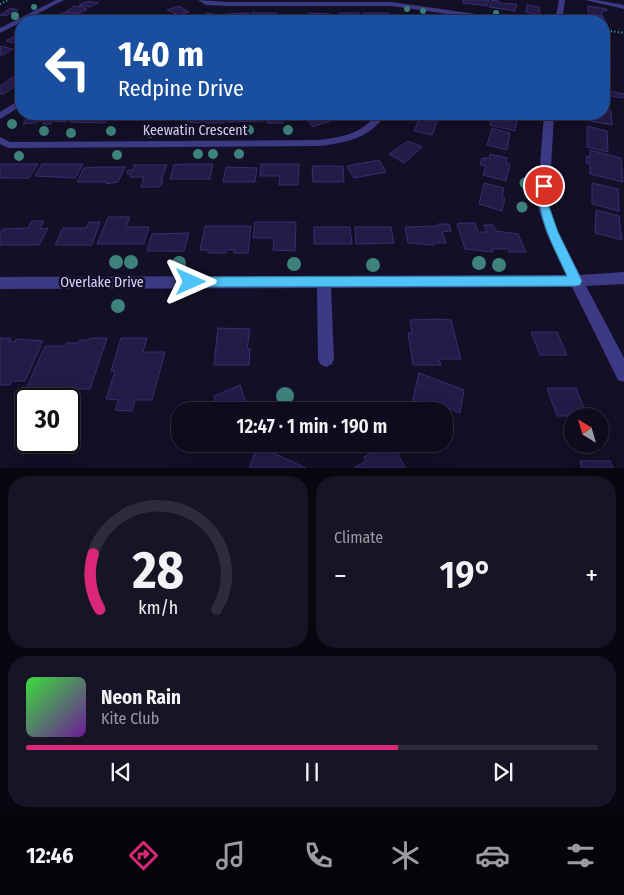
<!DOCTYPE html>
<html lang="en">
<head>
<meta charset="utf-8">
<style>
  body { margin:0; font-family:"Fira Sans Condensed",sans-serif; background:#171425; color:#f1f3f6; height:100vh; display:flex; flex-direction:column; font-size:19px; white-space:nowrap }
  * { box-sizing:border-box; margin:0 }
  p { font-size:16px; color:#9b9ba3 }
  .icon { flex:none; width:28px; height:28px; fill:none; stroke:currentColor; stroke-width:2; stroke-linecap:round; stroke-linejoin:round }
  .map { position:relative; height:468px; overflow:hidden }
  .details { display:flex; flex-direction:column; gap:8px; padding:8px; background:#08060f; flex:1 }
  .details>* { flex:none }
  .guide { position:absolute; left:15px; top:15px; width:595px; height:105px; border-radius:20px; box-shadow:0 5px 20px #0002,0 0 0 1px #2e2b3b; background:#1a4fa0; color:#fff; overflow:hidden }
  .needle { width:32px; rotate:323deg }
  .tools { position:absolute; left:564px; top:408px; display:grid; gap:10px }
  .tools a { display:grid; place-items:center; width:45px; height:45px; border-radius:50%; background:#0e0b1c; box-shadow:0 5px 20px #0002,0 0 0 1px #2e2b3b; font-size:25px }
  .speed { position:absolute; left:15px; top:388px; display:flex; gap:10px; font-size:25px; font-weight:700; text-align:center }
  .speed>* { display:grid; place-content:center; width:65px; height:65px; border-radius:50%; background:#0e0b1c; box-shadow:0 5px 20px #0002,0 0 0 1px #2e2b3b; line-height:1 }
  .speed .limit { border:2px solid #111; border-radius:8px; background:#fff; color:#111 }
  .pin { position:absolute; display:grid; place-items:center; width:42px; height:42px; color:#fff; margin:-21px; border:2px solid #fff; border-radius:50%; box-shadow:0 1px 5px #0007 }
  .me { position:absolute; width:55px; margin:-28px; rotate:90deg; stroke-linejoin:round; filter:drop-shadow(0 0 4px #0008) }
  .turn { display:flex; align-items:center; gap:18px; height:105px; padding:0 20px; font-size:22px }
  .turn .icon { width:65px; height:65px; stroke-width:2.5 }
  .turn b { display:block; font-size:35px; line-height:42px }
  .big { font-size:38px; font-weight:600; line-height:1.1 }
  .details .tile { flex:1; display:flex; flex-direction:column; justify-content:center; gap:8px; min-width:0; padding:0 18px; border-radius:20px; background:#171425 }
  .details .dial { align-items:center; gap:0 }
  .dial svg { height:130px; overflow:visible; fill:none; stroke:#2e2b3b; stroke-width:7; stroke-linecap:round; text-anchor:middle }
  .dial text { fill:#f1f3f6; stroke:none }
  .song { display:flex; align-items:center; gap:15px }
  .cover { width:60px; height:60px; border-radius:8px; background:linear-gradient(135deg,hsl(120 70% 55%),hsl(280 70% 35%)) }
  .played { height:5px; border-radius:2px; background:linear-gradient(90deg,#db2777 65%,#2e2b3b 65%) }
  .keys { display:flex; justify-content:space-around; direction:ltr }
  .heat { display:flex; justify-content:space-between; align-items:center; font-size:28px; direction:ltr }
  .details .tiles { flex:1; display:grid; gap:8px; grid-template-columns:1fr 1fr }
  .tile:last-child { grid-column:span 2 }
  .trip { position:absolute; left:171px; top:402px; width:282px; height:50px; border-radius:20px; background:#0e0b1c; box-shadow:0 5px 20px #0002,0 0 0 1px #2e2b3b; font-weight:600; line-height:50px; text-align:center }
  .tabs { display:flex; height:80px; justify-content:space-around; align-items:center; background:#06040b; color:#9b9ba3 }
  .tabs .icon { width:35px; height:35px }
  .tabs .on { color:#db2777 }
  .tabs b { font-size:22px; color:#f1f3f6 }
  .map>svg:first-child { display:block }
  .building { fill:#241b47; stroke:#3b2d73 }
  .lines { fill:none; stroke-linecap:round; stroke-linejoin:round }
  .path { stroke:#2fb8b0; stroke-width:2; stroke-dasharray:1 2.5; stroke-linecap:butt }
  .lane { fill:#3d3a85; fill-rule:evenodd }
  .street { fill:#3d3a85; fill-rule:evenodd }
  .tree { fill:#3d827b }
  .route { fill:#4fc3f7; stroke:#337fa1 }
  .labels { text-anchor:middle; stroke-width:5; stroke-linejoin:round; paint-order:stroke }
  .street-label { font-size:14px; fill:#d9d4ff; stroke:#130f26 }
</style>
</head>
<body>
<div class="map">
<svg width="624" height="468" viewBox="0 0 624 468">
  <rect width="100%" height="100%" fill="#130f26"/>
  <!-- building -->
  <g class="building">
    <path d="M463 0H489L487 6 463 3Z"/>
    <path d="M492 0 499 1 498 3 517 4 515 11 489 7Z"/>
    <path d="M88 1 98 3 90 7 79 5Z"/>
    <path d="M527 5 539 7 540 15 526 12Z"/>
    <path d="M74 6 82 7 87 9 78 14 66 12Z"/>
    <path d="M178 6 184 9 189 12 179 15 167 10Z"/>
    <path d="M588 6 607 9V11H602V16L588 14Z"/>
    <path d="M11 8 18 10 5 16 0 15Z"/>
    <path d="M66 12 78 14 67 19 53 17Z"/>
    <path d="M206 13 220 15 218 21H189L192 15H206Z"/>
    <path d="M249 13 248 20 242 21 223 19 225 14Z"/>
    <path d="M252 13H277L276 19 250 20Z"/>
    <path d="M309 13 331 14V21H309Z"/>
    <path d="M339 13H359L361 21H340Z"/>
    <path d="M363 13H389L391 19 364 18Z"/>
    <path d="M394 14 420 16 419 21 393 19Z"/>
    <path d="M284 15H305V20L284 21Z"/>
    <path d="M588 15 604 17 605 28 604 21H588Z"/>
    <path d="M431 17 451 20 429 21Z"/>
    <path d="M15 36 21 37V45L6 41Z"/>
    <path d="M0 47 1 46 13 49 1 56Z"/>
    <path d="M604 58 611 62V66L607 65V73L604 72Z"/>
    <path d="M16 75 21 77V83L3 94H0V86Z"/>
    <path d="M609 91 624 94V98L609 96Z"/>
    <path d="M604 109 611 111 612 125 590 121V114H604Z"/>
    <path d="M34 114H70L65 122 52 121 51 124H43L45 121H37L36 123 23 124 28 115Z"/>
    <path d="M76 114H110L105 123 70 122Z"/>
    <path d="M115 114H148L146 119 111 120Z"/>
    <path d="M152 114H187L185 119 149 120Z"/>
    <path d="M190 114H225L224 123H197L188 122Z"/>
    <path d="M229 114H264L263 121 228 122Z"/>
    <path d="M268 114H295L294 120H283V123H267Z"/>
    <path d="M313 114H349L313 127 305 118 314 115Z"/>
    <path d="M493 114H514V118L517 119 515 131 490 125Z"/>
    <path d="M421 115 438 119 432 135 414 131Z"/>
    <path d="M587 126 607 131 608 152 587 147Z"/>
    <path d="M492 128 510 133 507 150 487 145Z"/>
    <path d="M408 141 422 147 404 163 389 154Z"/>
    <path d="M590 150 621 158 623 182 590 174V164L586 163 587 156 590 157Z"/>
    <path d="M490 154 507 158 506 163 510 164 506 181 483 175 486 166 480 165 482 158 485 159 486 157 489 159Z"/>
    <path d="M379 160 386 172 354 178 347 166Z"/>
    <path d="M0 164H38L29 178H0Z"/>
    <path d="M42 164H83L75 178 35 176Z"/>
    <path d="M186 164H213L210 179H170L174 165Z"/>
    <path d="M261 164H299L298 185H279L280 176H260Z"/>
    <path d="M134 165H167L161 180H163L162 184 159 187H141L144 177H130L131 174H127L128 170H133Z"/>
    <path d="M312 166H343L344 182H313Z"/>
    <path d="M97 167H125L118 182 106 184 107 182H77L84 168Z"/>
    <path d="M226 167 257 168 255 182H223Z"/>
    <path d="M484 183 504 188 502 197 505 198 502 211 479 204Z"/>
    <path d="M592 183 618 189 619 211 592 204Z"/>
    <path d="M596 210 619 216 622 240 595 233Z"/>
    <path d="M108 217H130L126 227H149L144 244H97Z"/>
    <path d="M32 221H44L40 229 48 228 39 245H0V233L3 229 28 228Z"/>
    <path d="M89 222H100L92 245H55L63 228H86Z"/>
    <path d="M255 222H296L295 251 273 250 274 238H253Z"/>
    <path d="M461 223H475L478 232H487L484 225H493L496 231 518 234 526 252H509L508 249H492L493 252 465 249 457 224Z"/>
    <path d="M438 224H449L451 231 442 232 446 243H434V245L408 243 405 227 438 226Z"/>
    <path d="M205 226H251L248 253H234V250H227L226 253H208V250H200Z"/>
    <path d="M314 227H350L352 244H314Z"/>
    <path d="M355 227H391L394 243 356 244Z"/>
    <path d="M189 233 184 251H147L152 234Z"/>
    <path d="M440 319 451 320 461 359H439L441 365H413L408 333H412L410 320Z"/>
    <path d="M218 328 250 329 247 349H250L249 365H214Z"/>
    <path d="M531 332H557L567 355H540Z"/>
    <path d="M0 338H11L9 341 15 342 16 339 43 341 25 381H11L10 385H0Z"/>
    <path d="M90 338H107L90 389H26L45 346H65L66 343H78L79 340H89Z"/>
    <path d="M121 338H147L143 352H165L152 400H135L132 411 115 410 119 400 106 399 115 371H111Z"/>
    <path d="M419 373 464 390 460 413 448 408 445 422V411H410Z"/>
    <path d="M240 385 247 406 249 405 251 411H218L214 396Z"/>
    <path d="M547 388H576L587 416H557Z"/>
    <path d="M258 446 306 468H249Z"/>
    <path d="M381 448 384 453 395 448 405 468H354L366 461 364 457 370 454 369 451Z"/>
    <path d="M580 461H610L613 468H582Z"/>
  </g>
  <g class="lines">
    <!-- path -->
    <g class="path">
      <path d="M0 4 8 0"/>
      <path d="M604 30 624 33"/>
    </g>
    <!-- lane -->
    <path class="lane" d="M585 0H596L624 5V9Z"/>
    <!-- street -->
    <g class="street">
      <path d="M56 0H64L0 33V28Z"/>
      <path d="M198 0 227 2H391L511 19 515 21H498L391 6H227L206 5Z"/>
      <path d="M559 0H565L562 21H555Z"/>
      <path d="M21 99V106L0 119V112Z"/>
      <path d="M376 114H386C370 138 346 143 319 146L8 148 0 144V137L10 142 319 140C341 137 363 134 376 114Z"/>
      <path d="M544 114H554L549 204 558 232 580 275 624 272V284L586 286 624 358V382L618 380 572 287 331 288 334 359 332 364 326 367 320 364 318 359 317 288 0 289V277L566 275 546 232 537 204Z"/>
    </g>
  </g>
  <!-- trees -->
  <g class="tree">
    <circle cx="34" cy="7" r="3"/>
    <circle cx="407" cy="9" r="3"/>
    <circle cx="423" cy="11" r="3"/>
    <circle cx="496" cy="13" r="3"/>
    <circle cx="15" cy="16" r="4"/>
    <circle cx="12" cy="124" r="5"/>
    <circle cx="249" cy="130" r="5"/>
    <circle cx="288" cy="130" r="5"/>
    <circle cx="44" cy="131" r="5"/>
    <circle cx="111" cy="131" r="5"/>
    <circle cx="71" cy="133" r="5"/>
    <circle cx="150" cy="133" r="5"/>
    <circle cx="198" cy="154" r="5"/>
    <circle cx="213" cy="154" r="5"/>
    <circle cx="239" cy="154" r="5"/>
    <circle cx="117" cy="155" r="5"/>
    <circle cx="19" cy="156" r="5"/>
    <circle cx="525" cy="183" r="5.5"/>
    <circle cx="522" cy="207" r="5.5"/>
    <circle cx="116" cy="262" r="7"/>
    <circle cx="131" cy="262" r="7"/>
    <circle cx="179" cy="263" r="7"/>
    <circle cx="479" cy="263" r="7"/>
    <circle cx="294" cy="264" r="7"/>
    <circle cx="373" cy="265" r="7"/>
    <circle cx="499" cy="265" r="7"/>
    <circle cx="118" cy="306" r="7"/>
    <circle cx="285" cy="396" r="9"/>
  </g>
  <!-- route -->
  <path class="route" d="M544 182 549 186 548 204 558 232 582 281 580 285 576 286 191 287 186 286 184 282 186 278 191 277 567 276C554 247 537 219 539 186Z"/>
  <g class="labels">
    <!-- street labels -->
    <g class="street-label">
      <text x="195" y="135">Keewatin Crescent</text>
      <text x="102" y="287">Overlake Drive</text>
    </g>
  </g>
</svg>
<div class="tools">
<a><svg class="needle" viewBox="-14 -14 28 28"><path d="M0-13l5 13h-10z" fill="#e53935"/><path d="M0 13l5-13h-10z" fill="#9b9ba3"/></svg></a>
</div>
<div class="speed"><div class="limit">30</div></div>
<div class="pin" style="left:544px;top:186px;background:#d93025"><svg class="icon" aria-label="arrive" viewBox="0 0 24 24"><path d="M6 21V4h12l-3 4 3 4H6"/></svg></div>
<svg class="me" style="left:191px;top:282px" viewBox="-20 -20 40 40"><path d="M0-17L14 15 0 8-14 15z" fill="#4fc3f7" stroke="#fff" stroke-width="4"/></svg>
<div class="trip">12:47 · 1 min · 190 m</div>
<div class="guide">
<div class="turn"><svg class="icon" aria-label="left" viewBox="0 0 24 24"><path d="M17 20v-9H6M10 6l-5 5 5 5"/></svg><div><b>140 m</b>Redpine Drive</div></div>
</div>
</div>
<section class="details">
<div class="tiles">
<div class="tile dial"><svg viewBox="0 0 100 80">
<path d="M14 69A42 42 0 1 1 86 69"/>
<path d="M14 69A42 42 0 0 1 10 35" stroke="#db2777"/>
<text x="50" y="56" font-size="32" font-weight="700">28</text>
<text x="50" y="72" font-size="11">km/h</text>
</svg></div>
<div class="tile"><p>Climate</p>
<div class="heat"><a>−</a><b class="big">19°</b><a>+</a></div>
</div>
<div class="tile">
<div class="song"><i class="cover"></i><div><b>Neon Rain</b><p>Kite Club</p></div></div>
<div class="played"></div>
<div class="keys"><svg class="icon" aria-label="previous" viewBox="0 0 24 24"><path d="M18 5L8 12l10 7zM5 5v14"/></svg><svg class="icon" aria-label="pause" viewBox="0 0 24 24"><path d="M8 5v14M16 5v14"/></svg><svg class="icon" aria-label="next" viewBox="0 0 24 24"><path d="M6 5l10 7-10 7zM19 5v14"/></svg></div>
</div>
</div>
</section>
<nav class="tabs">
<b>12:46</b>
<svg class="icon on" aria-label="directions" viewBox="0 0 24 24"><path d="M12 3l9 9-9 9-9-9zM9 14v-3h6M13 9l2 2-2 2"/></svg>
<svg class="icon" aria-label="music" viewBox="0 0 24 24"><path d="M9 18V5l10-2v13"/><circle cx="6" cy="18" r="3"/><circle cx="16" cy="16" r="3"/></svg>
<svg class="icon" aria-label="phone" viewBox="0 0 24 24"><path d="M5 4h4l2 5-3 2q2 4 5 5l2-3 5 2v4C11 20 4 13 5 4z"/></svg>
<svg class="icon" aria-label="climate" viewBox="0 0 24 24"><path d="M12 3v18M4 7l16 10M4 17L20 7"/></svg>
<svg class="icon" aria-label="car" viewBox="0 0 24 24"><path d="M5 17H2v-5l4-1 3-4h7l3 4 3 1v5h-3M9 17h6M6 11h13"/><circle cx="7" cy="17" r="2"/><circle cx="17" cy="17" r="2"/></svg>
<svg class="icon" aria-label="filters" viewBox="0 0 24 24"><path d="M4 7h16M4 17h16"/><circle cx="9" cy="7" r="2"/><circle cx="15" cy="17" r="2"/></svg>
</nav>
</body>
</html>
